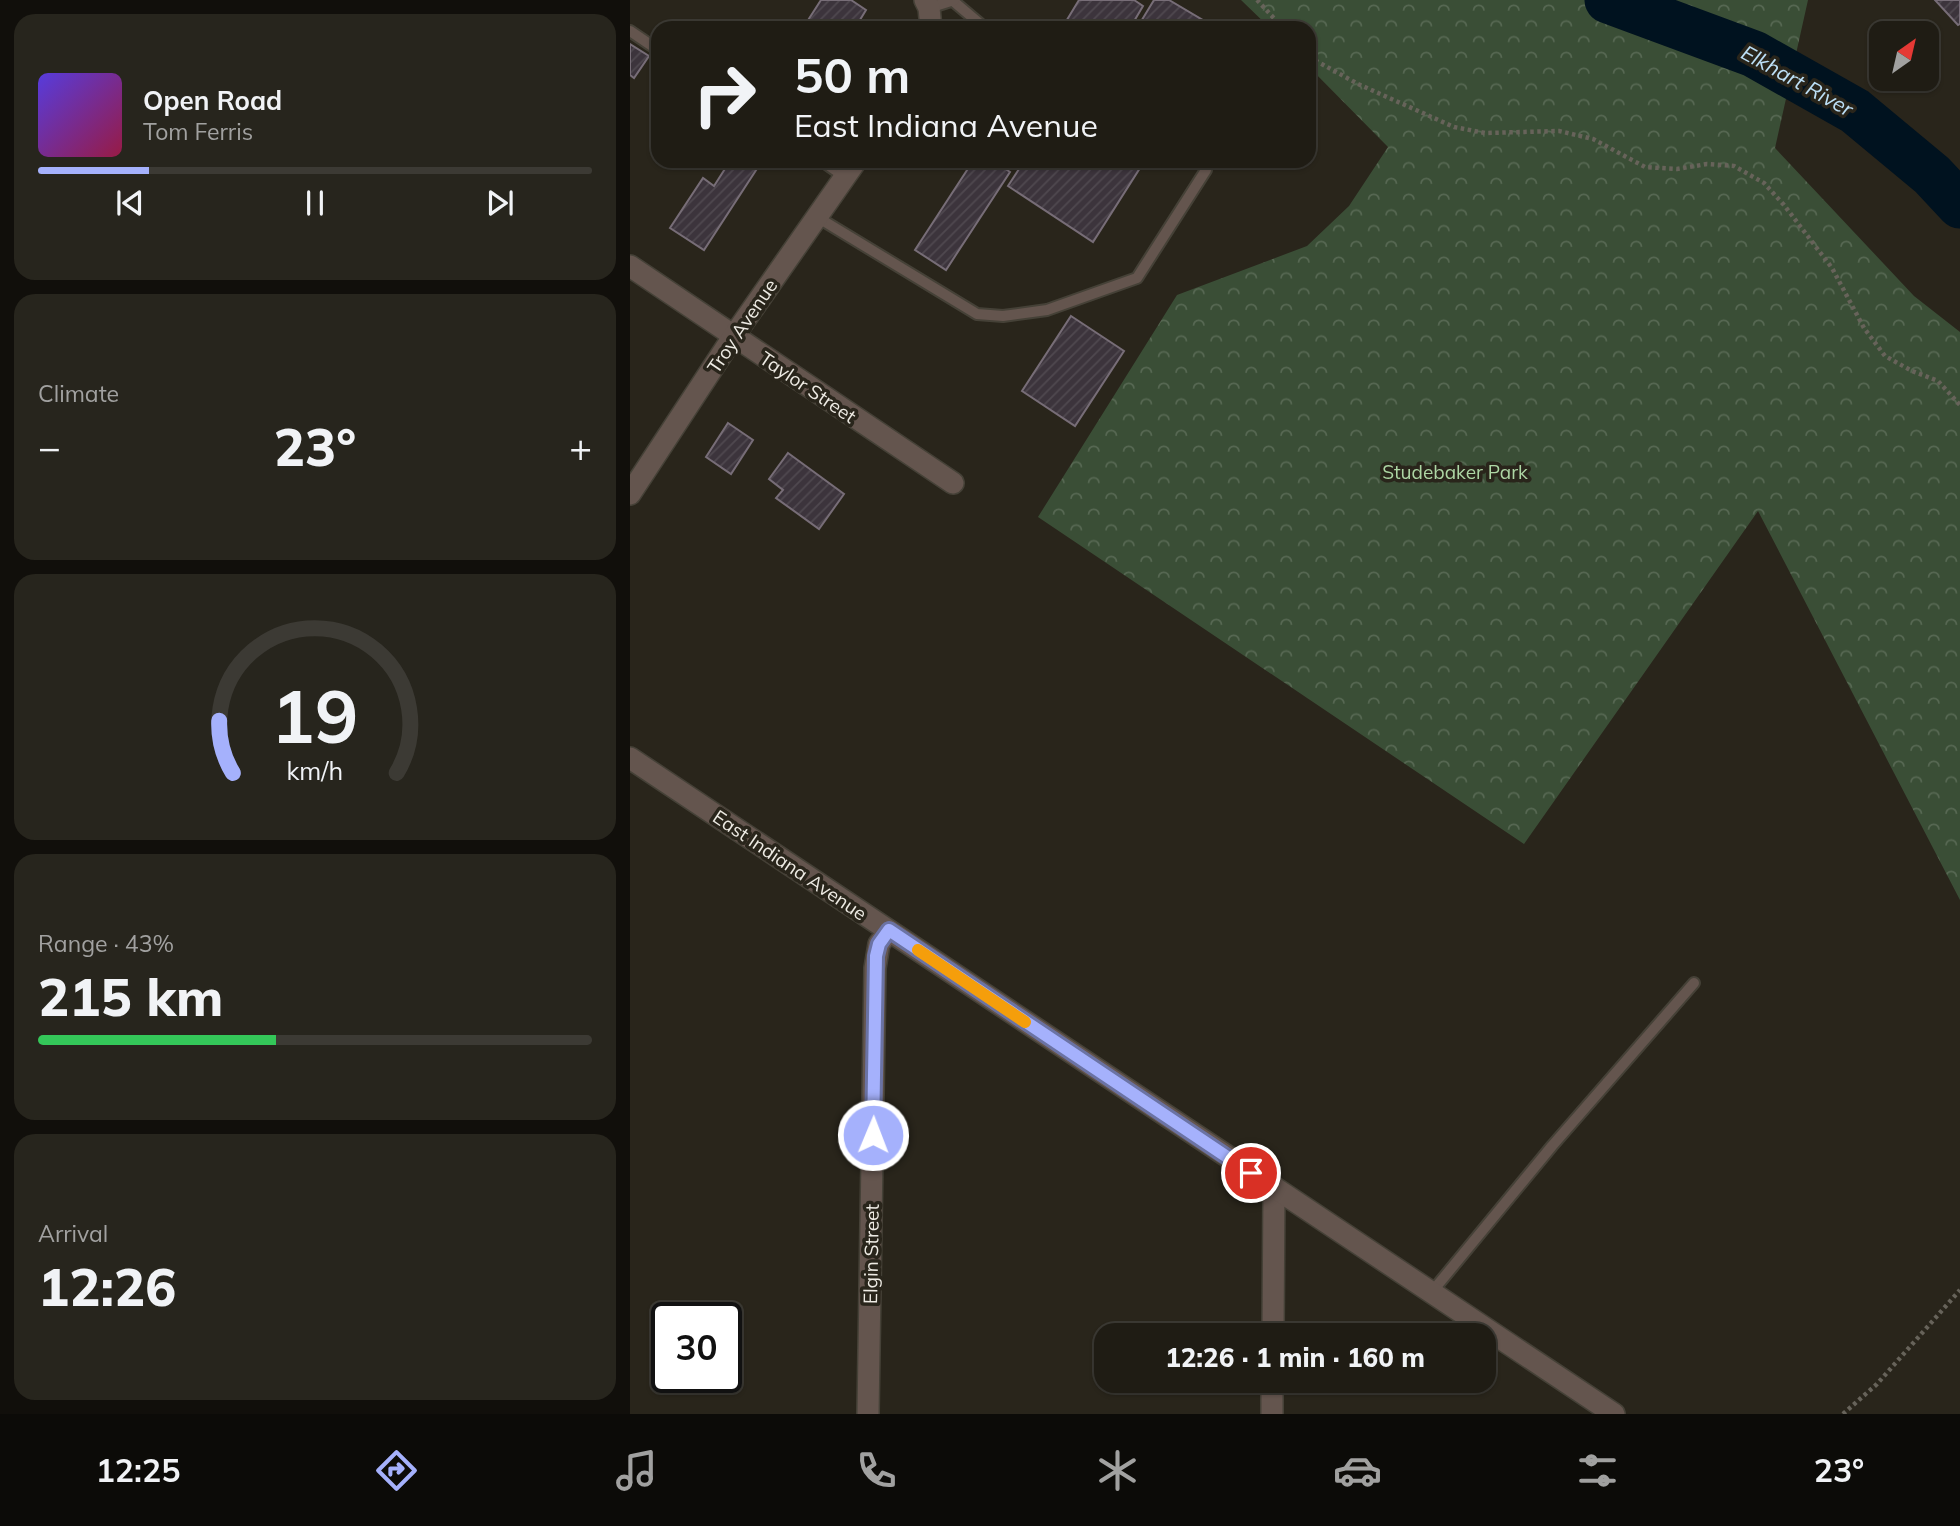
<!DOCTYPE html>
<html lang="en">
<head>
<meta charset="utf-8">
<style>
  body { margin:0; font-family:Mulish,sans-serif; background:#27251d; color:#f1f3f6; height:100vh; display:flex; flex-direction:column; font-size:26px; white-space:nowrap }
  * { box-sizing:border-box; margin:0 }
  p { font-size:23px; color:#a1a1a0 }
  .icon { flex:none; width:38px; height:38px; fill:none; stroke:currentColor; stroke-width:2; stroke-linecap:round; stroke-linejoin:round }
  .map { position:relative; flex:1; overflow:hidden }
  .panel { display:flex; flex-direction:column; gap:14px; padding:14px; background:#110f0b; width:630px }
  .panel>* { flex:none }
  .banner { position:absolute; left:21px; top:21px; width:665px; height:147px; border-radius:21px; box-shadow:0 2px 5px #0004,0 0 0 2px #3c3a34; background:#1f1c14; color:#f1f3f6; overflow:hidden }
  .needle { width:46px; rotate:34deg }
  .controls { position:absolute; left:1239px; top:21px; display:grid; gap:14px }
  .controls a { display:grid; place-items:center; width:70px; height:70px; border-radius:14px; background:#1f1c14; box-shadow:0 2px 5px #0004,0 0 0 2px #3c3a34; font-size:35px }
  .speed { position:absolute; left:21px; top:1302px; display:flex; gap:14px; font-size:35px; font-weight:700; text-align:center }
  .speed>* { display:grid; place-content:center; width:91px; height:91px; border-radius:50%; background:#1f1c14; box-shadow:0 2px 5px #0004,0 0 0 2px #3c3a34; line-height:1 }
  .speed .limit { border:4px solid #111; border-radius:10px; background:#fff; color:#111 }
  .pin { position:absolute; display:grid; place-items:center; width:60px; height:60px; color:#fff; margin:-30px; border:4px solid #fff; border-radius:50%; box-shadow:0 2px 7px #0007 }
  .me { position:absolute; width:77px; margin:-38px; rotate:1deg; stroke-linejoin:round; filter:drop-shadow(0 0 5px #0008) }
  .turn { display:flex; align-items:center; gap:24px; height:147px; padding:0 28px; font-size:32px }
  .turn .icon { width:91px; height:91px; stroke-width:2.5 }
  .turn b { display:block; font-size:49px; line-height:60px }
  .big { font-size:52px; font-weight:800; line-height:1.1 }
  .panel .card { flex:1; display:flex; flex-direction:column; justify-content:center; gap:10px; min-width:0; padding:0 24px; border-radius:21px; background:#27251d }
  .panel .dial { align-items:center; gap:0 }
  .dial svg { height:182px; overflow:visible; fill:none; stroke:#3c3a34; stroke-width:7; stroke-linecap:round; text-anchor:middle }
  .dial text { fill:#f1f3f6; stroke:none }
  .song { display:flex; align-items:center; gap:21px }
  .cover { width:84px; height:84px; border-radius:10px; background:linear-gradient(135deg,hsl(250 70% 55%),hsl(340 70% 35%)) }
  .played { height:7px; border-radius:4px; background:linear-gradient(90deg,#a5b1fc 20%,#3c3a34 20%) }
  .keys { display:flex; justify-content:space-around; direction:ltr }
  .heat { display:flex; justify-content:space-between; align-items:center; font-size:38px; direction:ltr }
  .charge { height:10px; border-radius:5px; background:linear-gradient(90deg,#34c759 43%,#3c3a34 0) }
  .trip { position:absolute; left:464px; top:1323px; width:402px; height:70px; border-radius:21px; background:#1f1c14; box-shadow:0 2px 5px #0004,0 0 0 2px #3c3a34; font-weight:800; line-height:70px; text-align:center }
  .dock { display:flex; height:112px; justify-content:space-around; align-items:center; background:#0c0b08; color:#a1a1a0 }
  .dock .icon { width:49px; height:49px }
  .dock .current { color:#a5b1fc }
  .dock b { font-size:32px; color:#f1f3f6 }
  main { display:flex; flex:1; min-height:0 }
  .map>svg:first-child { display:block }
  .park { fill:url(#park-crowns) }
  .lines { fill:none; stroke-linecap:round; stroke-linejoin:round }
  .river { stroke:#00121f; stroke-width:47 }
  .building { fill:url(#building-hatch); stroke:#776d77; stroke-width:2 }
  .service-casing { stroke:#454137; stroke-width:14 }
  .minor-casing { stroke:#454137; stroke-width:24 }
  .tertiary-casing { stroke:#454137; stroke-width:24 }
  .path { stroke:#67635a; stroke-width:4.5; stroke-dasharray:3.5 3.5; stroke-linecap:butt }
  .service { stroke:#64554e; stroke-width:10 }
  .minor { stroke:#64554e; stroke-width:21 }
  .tertiary { stroke:#64554e; stroke-width:21 }
  .route-casing { stroke:#6b73a4; stroke-width:18 }
  .route { stroke:#a5b1fc; stroke-width:12 }
  .slow { stroke:#f59e0b; stroke-width:12 }
  .labels { text-anchor:middle; stroke-width:7; stroke-linejoin:round; paint-order:stroke }
  .street-label { font-size:19px; fill:#eeebe4; stroke:#29251b }
  .park-label { font-size:19px; fill:#add6a4; stroke:#29251b }
  .water-label { font-size:21px; font-style:italic; fill:#bde0f7; stroke:#29251b }
</style>
</head>
<body>
<main>
<section class="panel">
<div class="card">
<div class="song"><i class="cover"></i><div><b>Open Road</b><p>Tom Ferris</p></div></div>
<div class="played"></div>
<div class="keys"><svg class="icon" aria-label="previous" viewBox="0 0 24 24"><path d="M18 5L8 12l10 7zM5 5v14"/></svg><svg class="icon" aria-label="pause" viewBox="0 0 24 24"><path d="M8 5v14M16 5v14"/></svg><svg class="icon" aria-label="next" viewBox="0 0 24 24"><path d="M6 5l10 7-10 7zM19 5v14"/></svg></div>
</div>
<div class="card"><p>Climate</p>
<div class="heat"><a>−</a><b class="big">23°</b><a>+</a></div>
</div>
<div class="card dial"><svg viewBox="0 0 100 80">
<path d="M14 69A42 42 0 1 1 86 69"/>
<path d="M14 69A42 42 0 0 1 8 46" stroke="#a5b1fc"/>
<text x="50" y="56" font-size="32" font-weight="700">19</text>
<text x="50" y="72" font-size="11">km/h</text>
</svg></div>
<div class="card"><p>Range · 43%</p><b class="big">215 km</b><div class="charge"></div></div>
<div class="card"><p>Arrival</p><b class="big">12:26</b></div>
</section>
<div class="map">
<svg width="1330" height="1414" viewBox="0 0 1330 1414">
  <defs>
    <pattern id="park-crowns" width="20" height="18" patternUnits="userSpaceOnUse" patternTransform="scale(1.75)"><rect width="20" height="18" fill="#3a4e36"/><path d="M2 6a3 3 0 1 1 6 0M12 15a3 3 0 1 1 6 0" fill="none" stroke="#576853"/></pattern>
    <pattern id="building-hatch" width="6" height="6" patternUnits="userSpaceOnUse" patternTransform="scale(1.75)"><rect width="6" height="6" fill="#3c343c"/><path d="M-1 1l2-2M0 6l6-6M5 7l2-2" fill="none" stroke="#4f484f"/></pattern>
  </defs>
  <rect width="100%" height="100%" fill="#29251b"/>
  <!-- park -->
  <path class="park" d="M611 0H1178L1145 148 1284 296 1330 332V900L1128 511 894 844 408 517 547 295 677 246 719 206 758 147 679 67V28H640Z"/>
  <g class="lines">
    <!-- river -->
    <path class="river" d="M978 0 1124 54 1225 111 1302 175 1330 205"/>
  </g>
  <!-- building -->
  <g class="building">
    <path d="M191 0H221L236 10 225 28H173Z"/>
    <path d="M449 0H504L513 6 500 28H432Z"/>
    <path d="M524 0H539L576 22 573 28H507Z"/>
    <path d="M1305 0H1330V24L1328 25Z"/>
    <path d="M0 44 19 56 4 78 0 75Z"/>
    <path d="M100 161H132L74 250 40 228 73 178 84 186Z"/>
    <path d="M343 161H364L380 172 316 270 285 250Z"/>
    <path d="M375 161H498L510 168 463 242 378 186 389 169Z"/>
    <path d="M441 316 494 351 445 426 392 391Z"/>
    <path d="M98 423 123 440 101 474 76 457Z"/>
    <path d="M158 453 214 494 189 529 146 498 153 490 139 479Z"/>
  </g>
  <g class="lines">
    <!-- service casing -->
    <g class="service-casing">
      <g id="service">
        <path d="M323 1 355 28"/>
        <path d="M299 8 324 0"/>
        <path d="M0 31 28 50"/>
        <path d="M192 161 215 177"/>
        <path d="M187 217 347 314 373 316 417 310 507 278 576 170 575 161"/>
        <path d="M801 1293 922 1146 1064 983"/>
      </g>
    </g>
    <!-- minor casing -->
    <g class="minor-casing">
      <g id="minor">
        <path d="M295 0 299 8 301 28"/>
        <path d="M0 266 323 483"/>
        <path d="M0 494 103 337 226 161"/>
        <path d="M643 1335 644 1188"/>
        <path d="M238 1414 245 968 249 944 259 931"/>
        <path d="M642 1414V1381"/>
      </g>
    </g>
    <!-- tertiary casing -->
    <g class="tertiary-casing">
      <path id="tertiary" d="M0 758 984 1414"/>
    </g>
    <!-- path -->
    <g class="path">
      <path d="M627 0 653 28"/>
      <path d="M679 57 728 84 824 127 855 133 929 131 963 139 1015 167 1047 169 1077 164 1104 166 1134 183 1154 205 1202 268 1234 328 1255 356 1282 371 1308 381 1330 405"/>
      <path d="M1213 1414 1247 1384 1330 1290"/>
    </g>
    <!-- service -->
    <use href="#service" class="service"/>
    <!-- minor -->
    <use href="#minor" class="minor"/>
    <!-- tertiary -->
    <use href="#tertiary" class="tertiary"/>
  </g>
  <g class="lines">
    <!-- route casing -->
    <g class="route-casing">
      <path id="route" d="M243 1135 246 956 249 944 259 930 621 1173"/>
    </g>
    <!-- route -->
    <use href="#route" class="route"/>
    <!-- slow -->
    <path class="slow" d="M288 950 395 1022"/>
  </g>
  <g class="labels">
    <!-- street labels -->
    <g class="street-label">
      <text transform="translate(112 326) rotate(-56)" y="7">Troy Avenue</text>
      <text transform="translate(178 387) rotate(34)" y="7">Taylor Street</text>
      <text transform="translate(160 865) rotate(34)" y="7">East Indiana Avenue</text>
      <text transform="translate(241 1254) rotate(-89)" y="7">Elgin Street</text>
    </g>
    <!-- park labels -->
    <g class="park-label">
      <text x="825" y="479">Studebaker Park</text>
    </g>
    <!-- water labels -->
    <g class="water-label">
      <text transform="translate(1167 81) rotate(29)" y="7">Elkhart River</text>
    </g>
  </g>
</svg>
<div class="controls">
<a><svg class="needle" viewBox="-14 -14 28 28"><path d="M0-13l5 13h-10z" fill="#e53935"/><path d="M0 13l5-13h-10z" fill="#a1a1a0"/></svg></a>
</div>
<div class="speed"><div class="limit">30</div></div>
<div class="pin" style="left:621px;top:1173px;background:#d93025"><svg class="icon" aria-label="arrive" viewBox="0 0 24 24"><path d="M6 21V4h12l-3 4 3 4H6"/></svg></div>
<svg class="me" style="left:243px;top:1135px" viewBox="-20 -20 40 40"><circle r="17" fill="#a5b1fc" stroke="#fff" stroke-width="3"/><path d="M0-11L8 9 0 5-8 9z" fill="#fff"/></svg>
<div class="trip">12:26 · 1 min · 160 m</div>
<div class="banner">
<div class="turn"><svg class="icon" aria-label="right" viewBox="0 0 24 24"><path d="M7 20v-9h11M14 6l5 5-5 5"/></svg><div><b>50 m</b>East Indiana Avenue</div></div>
</div>
</div>
</main>
<nav class="dock">
<b>12:25</b>
<svg class="icon current" aria-label="directions" viewBox="0 0 24 24"><path d="M12 3l9 9-9 9-9-9zM9 14v-3h6M13 9l2 2-2 2"/></svg>
<svg class="icon" aria-label="music" viewBox="0 0 24 24"><path d="M9 18V5l10-2v13"/><circle cx="6" cy="18" r="3"/><circle cx="16" cy="16" r="3"/></svg>
<svg class="icon" aria-label="phone" viewBox="0 0 24 24"><path d="M5 4h4l2 5-3 2q2 4 5 5l2-3 5 2v4C11 20 4 13 5 4z"/></svg>
<svg class="icon" aria-label="climate" viewBox="0 0 24 24"><path d="M12 3v18M4 7l16 10M4 17L20 7"/></svg>
<svg class="icon" aria-label="car" viewBox="0 0 24 24"><path d="M5 17H2v-5l4-1 3-4h7l3 4 3 1v5h-3M9 17h6M6 11h13"/><circle cx="7" cy="17" r="2"/><circle cx="17" cy="17" r="2"/></svg>
<svg class="icon" aria-label="filters" viewBox="0 0 24 24"><path d="M4 7h16M4 17h16"/><circle cx="9" cy="7" r="2"/><circle cx="15" cy="17" r="2"/></svg>
<b>23°</b>
</nav>
</body>
</html>
